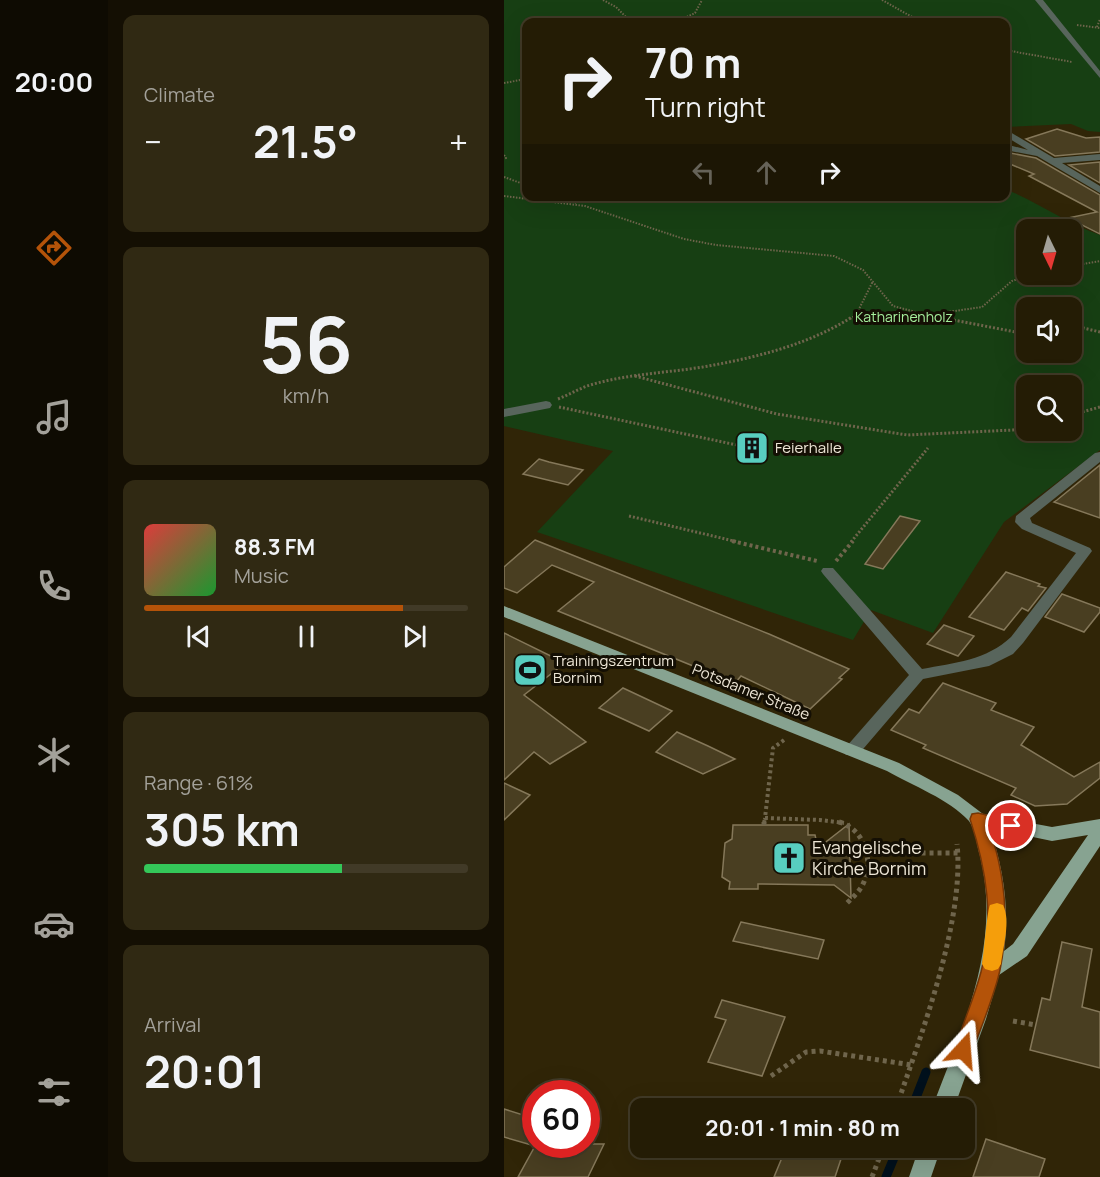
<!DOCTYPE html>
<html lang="en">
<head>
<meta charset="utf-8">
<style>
  body { margin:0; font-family:Manrope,sans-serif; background:#302913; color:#f1f3f6; height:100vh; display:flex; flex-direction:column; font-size:22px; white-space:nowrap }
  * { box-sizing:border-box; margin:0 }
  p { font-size:20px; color:#a3a19a }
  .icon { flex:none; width:33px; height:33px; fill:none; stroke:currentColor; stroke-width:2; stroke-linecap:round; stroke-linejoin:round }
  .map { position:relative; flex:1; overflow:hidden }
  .side { display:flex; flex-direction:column; gap:15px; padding:15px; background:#140f03; width:396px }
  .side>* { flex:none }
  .guide { position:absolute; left:18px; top:18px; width:488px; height:183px; border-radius:12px; box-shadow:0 6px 24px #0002,0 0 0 2px #413a27; background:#241c05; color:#f1f3f6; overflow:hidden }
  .needle { width:39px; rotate:175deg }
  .controls { position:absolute; left:512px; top:219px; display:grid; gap:12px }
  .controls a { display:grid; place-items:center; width:66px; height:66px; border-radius:12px; background:#241c05; box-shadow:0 6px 24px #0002,0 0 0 2px #413a27; font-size:30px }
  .speed { position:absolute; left:18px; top:1080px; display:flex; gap:12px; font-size:30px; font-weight:700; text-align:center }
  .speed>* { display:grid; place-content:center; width:78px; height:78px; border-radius:50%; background:#241c05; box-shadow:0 6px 24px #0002,0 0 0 2px #413a27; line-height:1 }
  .speed .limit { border:9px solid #d22; background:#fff; color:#111 }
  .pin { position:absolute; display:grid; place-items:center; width:51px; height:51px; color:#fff; margin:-26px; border:3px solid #fff; border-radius:50%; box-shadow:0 2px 6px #0007 }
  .me { position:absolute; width:66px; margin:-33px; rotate:19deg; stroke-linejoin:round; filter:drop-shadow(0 0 4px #0008) }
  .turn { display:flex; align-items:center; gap:21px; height:126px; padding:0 24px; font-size:27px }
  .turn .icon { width:78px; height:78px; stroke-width:2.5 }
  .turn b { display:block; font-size:42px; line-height:51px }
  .lanes { display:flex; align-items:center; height:57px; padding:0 24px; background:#0003; justify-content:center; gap:30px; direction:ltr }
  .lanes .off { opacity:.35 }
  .big { font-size:45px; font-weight:700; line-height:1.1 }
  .side .card { flex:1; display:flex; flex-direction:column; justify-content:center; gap:9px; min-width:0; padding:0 21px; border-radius:12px; background:#302913 }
  .side .dial { align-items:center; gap:0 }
  .dial b { font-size:78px; line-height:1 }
  .song { display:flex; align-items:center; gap:18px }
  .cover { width:72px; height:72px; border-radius:9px; background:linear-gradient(135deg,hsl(0 70% 55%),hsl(130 70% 35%)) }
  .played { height:6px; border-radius:3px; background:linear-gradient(90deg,#b45309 80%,#413a27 80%) }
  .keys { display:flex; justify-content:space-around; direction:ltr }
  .heat { display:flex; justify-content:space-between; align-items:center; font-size:33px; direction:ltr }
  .charge { height:9px; border-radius:4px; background:linear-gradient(90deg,#34c759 61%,#413a27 0) }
  .trip { position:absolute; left:126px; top:1098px; width:345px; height:60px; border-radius:12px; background:#241c05; box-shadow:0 6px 24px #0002,0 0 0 2px #413a27; font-weight:700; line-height:60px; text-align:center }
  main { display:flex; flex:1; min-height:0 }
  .tab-bar { display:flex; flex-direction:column; width:108px; justify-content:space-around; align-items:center; background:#0e0b02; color:#a3a19a }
  .tab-bar .icon { width:42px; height:42px }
  .tab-bar .on { color:#b45309 }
  .tab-bar b { font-size:27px; color:#f1f3f6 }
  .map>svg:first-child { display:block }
  .green { fill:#173f13; fill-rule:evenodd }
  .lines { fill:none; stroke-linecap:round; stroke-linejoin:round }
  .stream { stroke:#00101c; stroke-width:9 }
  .building { fill:#493e21; stroke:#85785a; stroke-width:1.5 }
  .path-far3 { stroke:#6f654c; stroke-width:2; stroke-dasharray:1.5 1.5; stroke-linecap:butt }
  .path-far2 { stroke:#6f654c; stroke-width:3; stroke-dasharray:2 2; stroke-linecap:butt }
  .path-far1 { stroke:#6f654c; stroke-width:4; stroke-dasharray:3 3; stroke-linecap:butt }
  .path { stroke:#6f654c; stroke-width:5; stroke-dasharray:4 4; stroke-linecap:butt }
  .minor { fill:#58655c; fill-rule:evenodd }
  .major { fill:#87a391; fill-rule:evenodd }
  .route { fill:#b45309; stroke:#753606; stroke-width:1.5 }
  .slow { fill:#f59e0b }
  .labels { text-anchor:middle; stroke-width:6; stroke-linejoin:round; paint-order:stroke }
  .far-park-label { font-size:14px; fill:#a6f19d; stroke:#140f04 }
  .poi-label { font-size:15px; fill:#ede6d6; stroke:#140f04; text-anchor:start }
  .street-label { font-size:15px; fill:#ede6d6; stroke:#140f04 }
  .near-poi-label { font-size:18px; fill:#ede6d6; stroke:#140f04; text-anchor:start }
</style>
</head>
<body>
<main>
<nav class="tab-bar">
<b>20:00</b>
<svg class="icon on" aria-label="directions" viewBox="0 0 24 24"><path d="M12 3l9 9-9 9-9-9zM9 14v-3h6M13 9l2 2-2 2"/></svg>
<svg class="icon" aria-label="music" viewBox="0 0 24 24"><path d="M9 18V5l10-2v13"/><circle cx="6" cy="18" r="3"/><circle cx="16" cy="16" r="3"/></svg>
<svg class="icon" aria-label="phone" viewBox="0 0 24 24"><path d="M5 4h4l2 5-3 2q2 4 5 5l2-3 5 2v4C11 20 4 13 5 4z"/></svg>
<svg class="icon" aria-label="climate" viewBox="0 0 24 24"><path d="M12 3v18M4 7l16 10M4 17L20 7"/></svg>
<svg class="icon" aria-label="car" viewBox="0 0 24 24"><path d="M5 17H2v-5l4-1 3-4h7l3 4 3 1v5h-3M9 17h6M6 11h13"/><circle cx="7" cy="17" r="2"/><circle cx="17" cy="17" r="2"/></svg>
<svg class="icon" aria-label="filters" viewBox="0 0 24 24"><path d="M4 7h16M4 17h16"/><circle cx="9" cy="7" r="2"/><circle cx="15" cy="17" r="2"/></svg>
</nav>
<section class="side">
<div class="card"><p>Climate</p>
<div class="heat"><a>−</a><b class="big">21.5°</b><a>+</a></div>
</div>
<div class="card dial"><b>56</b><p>km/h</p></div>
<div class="card">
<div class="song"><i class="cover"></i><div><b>88.3 FM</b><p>Music</p></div></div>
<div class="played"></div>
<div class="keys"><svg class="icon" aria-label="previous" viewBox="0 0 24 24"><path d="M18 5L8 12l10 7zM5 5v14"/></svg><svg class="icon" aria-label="pause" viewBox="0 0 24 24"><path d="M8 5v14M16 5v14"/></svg><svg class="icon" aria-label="next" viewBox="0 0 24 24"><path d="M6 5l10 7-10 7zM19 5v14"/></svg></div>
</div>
<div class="card"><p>Range · 61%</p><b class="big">305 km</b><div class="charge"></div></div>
<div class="card"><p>Arrival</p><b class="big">20:01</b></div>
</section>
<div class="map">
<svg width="596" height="1177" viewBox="0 0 596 1177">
  <rect width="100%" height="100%" fill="#302507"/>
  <!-- green -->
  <path class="green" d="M0 0H596V132L584 131 567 124 501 127V22H22V196H501V189C534 202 562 223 596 235V450L500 522 429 633 367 610 349 640 33 532 109 451 0 426ZM522 230H567V274H522ZM522 308H567V352H522ZM522 386H567V430H522Z"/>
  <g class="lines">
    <!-- stream -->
    <g class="stream">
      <path d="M408 1108 422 1072"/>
      <path d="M382 1177 394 1148"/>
    </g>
  </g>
  <!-- building -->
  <g class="building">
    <path d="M553 129 582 138 596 137V152L551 156 522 139Z"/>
    <path d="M501 152 532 158 596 195V234L564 218 593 212 525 176 530 174 501 162Z"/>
    <path d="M596 162V183L565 165Z"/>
    <path d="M35 459 45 462 79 470 64 485 19 474Z"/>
    <path d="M596 465V518L550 502 553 500Z"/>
    <path d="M396 516 416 521 379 569 361 564Z"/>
    <path d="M31 540 265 634 345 669 335 678 338 679 306 709 237 676 231 683 54 611 90 582 48 565 13 593 0 588V567Z"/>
    <path d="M502 572 536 584 534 586 542 588 524 611 518 608 500 630 465 617Z"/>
    <path d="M558 594 596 608V612L580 632 541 617Z"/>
    <path d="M440 625 470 636 454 656 423 644Z"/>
    <path d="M0 633 61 663 20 695 82 742 46 764 30 752 0 780Z"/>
    <path d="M439 683 492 703 487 710 530 727 517 745 570 777 596 762V778L563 804 531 806 507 795 512 788 419 748 422 745 387 730 405 709 415 713Z"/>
    <path d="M119 688 168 711 145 731 95 708Z"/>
    <path d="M173 732 204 746 231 759 199 774 152 752Z"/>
    <path d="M0 783 26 795 0 820Z"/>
    <path d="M345 824 347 898 330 885 254 884V889H225L226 882 218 877 221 843 228 839 229 825H304V835H311L314 848Z"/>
    <path d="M237 922 320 940 314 959 229 941Z"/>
    <path d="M558 942 588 949 578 1007 596 1012V1068L526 1050 538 998 546 1000Z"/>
    <path d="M218 1000 281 1017 258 1076 204 1062 222 1020 211 1017Z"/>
    <path d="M0 1109 32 1119V1144H100L84 1177H14L31 1146 0 1137Z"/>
    <path d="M482 1139 541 1159 535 1177H469Z"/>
    <path d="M282 1148H297L337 1159 331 1177H270Z"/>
  </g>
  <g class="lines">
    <!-- path-far3 -->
    <g class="path-far3">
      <path d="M99 0 112 7 127 22"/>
      <path d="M378 0 417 22"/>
      <path d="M172 22 191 13 198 0"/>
      <path d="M573 25 596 28"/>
      <path d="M593 27 596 19"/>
      <path d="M501 50 568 62"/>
      <path d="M0 83 22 79"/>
      <path d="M0 155 2 158 0 159"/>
      <path d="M0 177 22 185"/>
      <path d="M0 196 81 206 180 239 212 245 330 256 359 270 389 306 423 315 478 307 508 281 530 274"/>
      <path d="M54 196 73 203"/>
      <path d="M567 266 596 261"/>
      <path d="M427 316 442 319"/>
      <path d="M346 319 352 315 369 281"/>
    </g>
    <!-- path-far2 -->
    <g class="path-far2">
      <path d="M434 317 522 334"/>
      <path d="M567 329 575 327 596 332"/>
      <path d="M131 376 273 414 403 435 509 430 522 426"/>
      <path d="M54 399C64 395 73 390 83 386 124 373 169 373 210 365 258 356 307 343 348 317"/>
      <path d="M55 407 242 447"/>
      <path d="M567 415 596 407"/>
      <path d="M125 516 234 542"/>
      <path d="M347 542 424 448"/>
    </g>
    <!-- path-far1 -->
    <g class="path-far1">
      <path d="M228 541 313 561"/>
      <path d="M332 561 349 541"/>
      <path d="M280 740 269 748 261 818 316 820 340 823"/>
      <path d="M260 823 261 818"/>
    </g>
    <!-- path -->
    <g class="path">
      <path d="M335 822C361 829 371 862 358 886 354 893 348 898 342 904"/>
      <path d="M260 825V822"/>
      <path d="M346 857 363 853H456"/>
      <path d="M509 1021 532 1025"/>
      <path d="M267 1076 302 1052 316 1051 408 1065"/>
      <path d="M392 1108C417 1035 461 920 453 844"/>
      <path d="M368 1177 379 1148"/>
    </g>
    <!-- minor -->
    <g class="minor">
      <path d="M531 0H539L596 71V78Z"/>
      <path d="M501 129 550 158 596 154V160L558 163 596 186V193L533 156 501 150V144L524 150 501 136Z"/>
      <path d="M42 401 46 402 48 405 46 408 0 417V409Z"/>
      <path d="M596 452V462L526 518 528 523 586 548 588 551 519 643 509 654 485 666 419 679 354 755H342L339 751 342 747 405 675 319 574 317 571 319 568H329L418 669C450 663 483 660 507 637L572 553 518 529 511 522 512 516 591 453Z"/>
    </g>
    <!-- major -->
    <g class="major">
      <path d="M0 606 395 763 454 795 479 814 548 827 596 819V846L523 956 495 975 482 1019 450 1108H428C459 1026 498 945 476 856 473 846 471 829 465 821 445 799 409 786 383 771L0 617ZM486 828 548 841 584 835 509 944 500 951C506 908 499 868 486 828Z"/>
      <path d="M415 1148H437L427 1177H405Z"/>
    </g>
  </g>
  <!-- route -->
  <path class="route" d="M474 813 512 822 515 826 512 831 507 832 485 827C501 874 506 921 496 970 490 997 478 1024 469 1050L466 1055 459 1058 453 1055 450 1050C459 1024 470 998 477 972 491 920 482 868 466 819L468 814Z"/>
  <!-- slow -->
  <path class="slow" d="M493 903 499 905C507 921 499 947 497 964L494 969 488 971 481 969 478 964C480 953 483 911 486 905Z"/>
  <!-- icons -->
  <defs>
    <g id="building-square" transform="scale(1.725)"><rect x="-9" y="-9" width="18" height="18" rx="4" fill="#58cec0" stroke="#140f04"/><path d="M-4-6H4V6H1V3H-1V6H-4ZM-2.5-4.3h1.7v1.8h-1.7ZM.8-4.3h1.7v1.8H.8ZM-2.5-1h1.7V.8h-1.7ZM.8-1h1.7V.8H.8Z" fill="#111"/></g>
    <g id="stadium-square" transform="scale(1.725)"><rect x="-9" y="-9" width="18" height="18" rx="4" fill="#58cec0" stroke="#140f04"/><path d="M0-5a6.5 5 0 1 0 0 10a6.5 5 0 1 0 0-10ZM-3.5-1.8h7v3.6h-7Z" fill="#111"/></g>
    <g id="church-square" transform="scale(1.725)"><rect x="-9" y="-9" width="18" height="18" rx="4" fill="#58cec0" stroke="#140f04"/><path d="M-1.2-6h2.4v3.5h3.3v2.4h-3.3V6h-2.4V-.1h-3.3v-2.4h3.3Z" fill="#111"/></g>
  </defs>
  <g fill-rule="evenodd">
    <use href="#building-square" x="248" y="448"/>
    <use href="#stadium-square" x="26" y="670"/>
    <use href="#church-square" x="285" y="858"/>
  </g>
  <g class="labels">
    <!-- far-park labels -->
    <g class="far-park-label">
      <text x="400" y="322">Katharinenholz</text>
    </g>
    <!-- poi labels -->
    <g class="poi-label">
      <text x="271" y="453">Feierhalle</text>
      <text x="49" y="666">Trainingszentrum<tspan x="49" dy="17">Bornim</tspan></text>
    </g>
    <!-- street labels -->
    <g class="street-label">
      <text transform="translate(247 692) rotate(22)" y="5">Potsdamer Straße</text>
    </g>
    <!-- near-poi labels -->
    <g class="near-poi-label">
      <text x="308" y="854">Evangelische<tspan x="308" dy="21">Kirche Bornim</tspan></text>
    </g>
  </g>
</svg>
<div class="controls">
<a><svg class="needle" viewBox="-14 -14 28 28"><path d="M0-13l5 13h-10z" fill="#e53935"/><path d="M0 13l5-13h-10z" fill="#a3a19a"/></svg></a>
<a><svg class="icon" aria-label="sound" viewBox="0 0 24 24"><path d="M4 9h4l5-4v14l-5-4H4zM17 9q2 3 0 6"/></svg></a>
<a><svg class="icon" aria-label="search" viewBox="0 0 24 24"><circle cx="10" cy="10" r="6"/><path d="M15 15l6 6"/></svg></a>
</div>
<div class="speed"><div class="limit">60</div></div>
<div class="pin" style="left:507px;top:826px;background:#d93025"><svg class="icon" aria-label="arrive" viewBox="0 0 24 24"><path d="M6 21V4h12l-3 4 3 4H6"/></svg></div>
<svg class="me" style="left:459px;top:1050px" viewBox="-20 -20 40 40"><path d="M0-17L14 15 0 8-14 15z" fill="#b45309" stroke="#fff" stroke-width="4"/></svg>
<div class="trip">20:01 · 1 min · 80 m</div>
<div class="guide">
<div class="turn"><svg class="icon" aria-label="right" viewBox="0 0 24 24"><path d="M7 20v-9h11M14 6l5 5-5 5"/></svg><div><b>70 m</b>Turn right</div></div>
<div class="lanes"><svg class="icon off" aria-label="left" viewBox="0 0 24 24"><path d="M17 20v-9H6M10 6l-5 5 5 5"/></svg><svg class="icon off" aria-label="ahead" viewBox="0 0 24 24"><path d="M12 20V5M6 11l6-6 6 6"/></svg><svg class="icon" aria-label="right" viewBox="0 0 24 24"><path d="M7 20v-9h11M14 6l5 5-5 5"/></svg></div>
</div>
</div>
</main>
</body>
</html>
